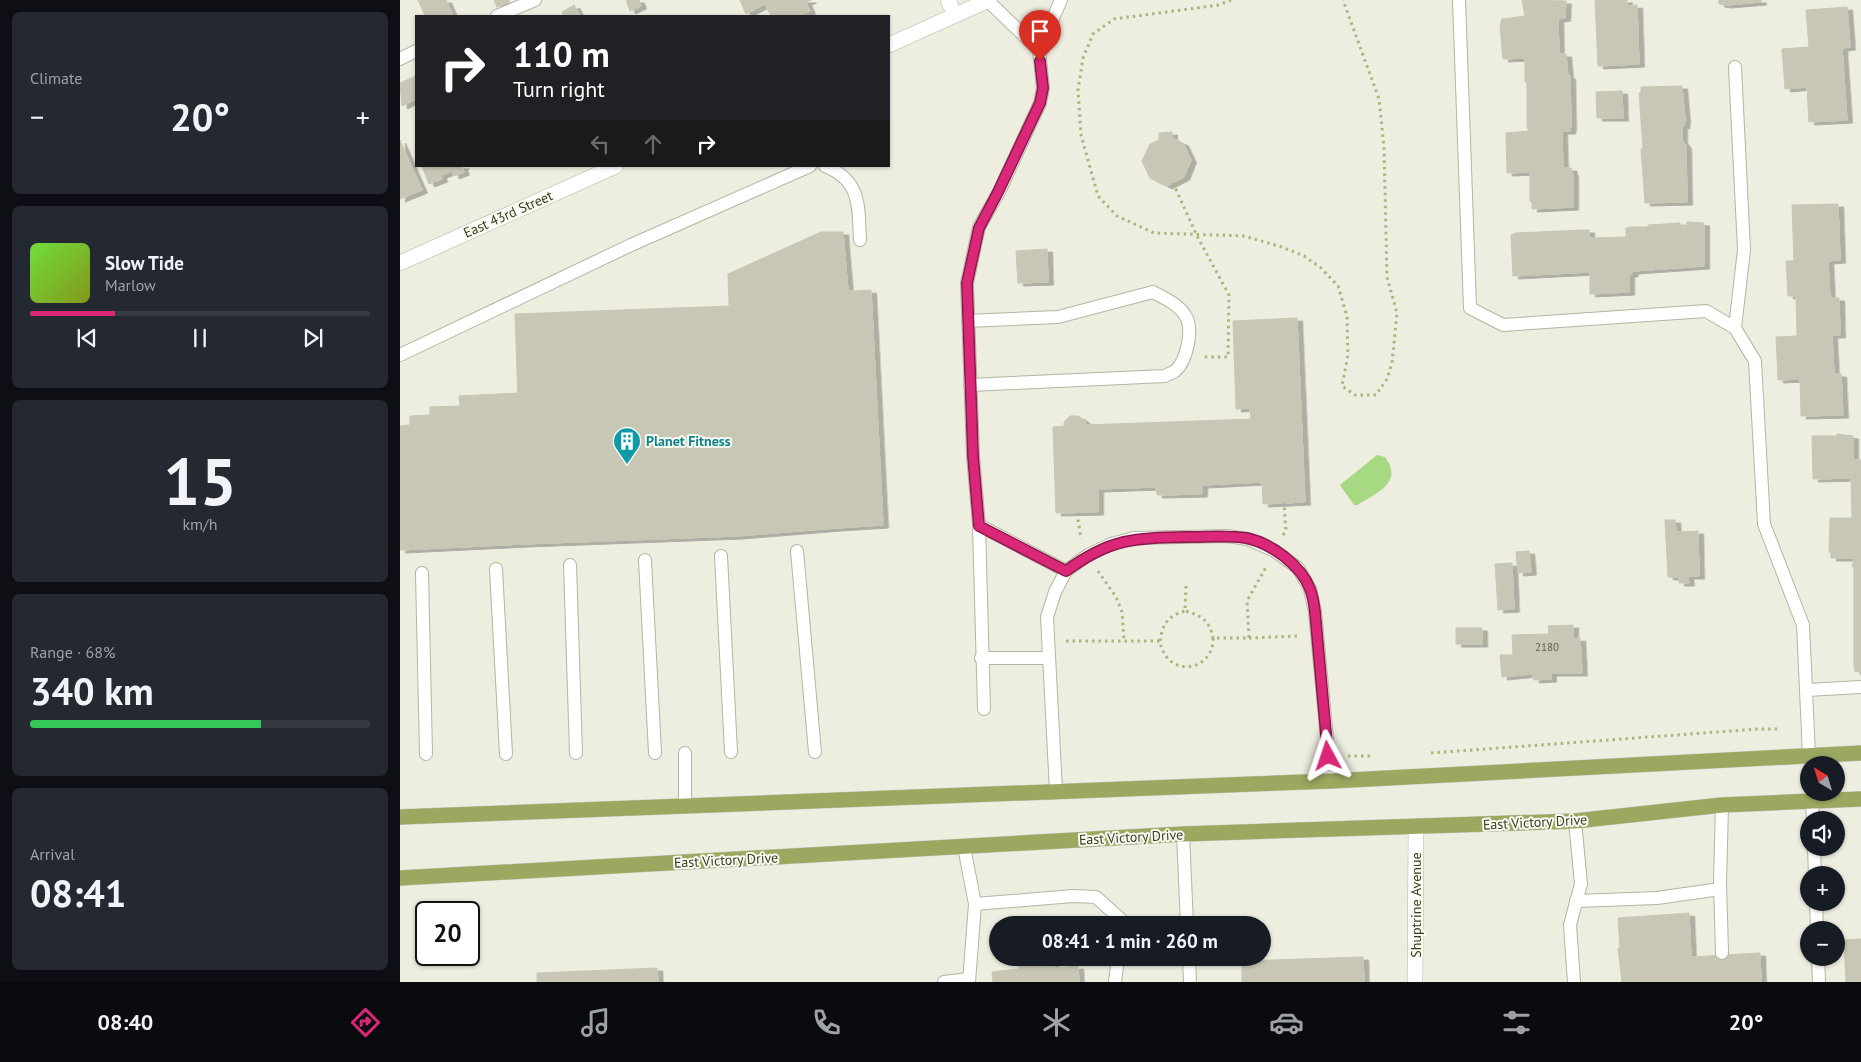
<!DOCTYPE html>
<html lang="en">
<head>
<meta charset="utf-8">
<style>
  body { margin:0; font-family:"PT Sans",sans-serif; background:#242831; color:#f1f3f6; height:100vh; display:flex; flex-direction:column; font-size:19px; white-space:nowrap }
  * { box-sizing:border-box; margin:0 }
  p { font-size:16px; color:#9ea1a6 }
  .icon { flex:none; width:28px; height:28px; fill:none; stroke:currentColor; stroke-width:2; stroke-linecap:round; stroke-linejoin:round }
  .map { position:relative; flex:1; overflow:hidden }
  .side { display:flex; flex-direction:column; gap:12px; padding:12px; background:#0d0f14; width:400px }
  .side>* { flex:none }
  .guide { position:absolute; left:15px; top:15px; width:475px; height:152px; border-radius:0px; box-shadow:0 1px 4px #0004; background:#202124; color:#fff; overflow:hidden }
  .needle { width:32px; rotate:322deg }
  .controls { position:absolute; left:1400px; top:756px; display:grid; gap:10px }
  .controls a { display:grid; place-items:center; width:45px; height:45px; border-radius:50%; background:#171b24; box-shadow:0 1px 4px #0004; font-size:25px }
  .speed { position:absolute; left:15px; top:901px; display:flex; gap:10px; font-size:25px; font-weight:700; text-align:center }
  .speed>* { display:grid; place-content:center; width:65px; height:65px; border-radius:50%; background:#171b24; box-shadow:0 1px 4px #0004; line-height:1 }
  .speed .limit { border:2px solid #111; border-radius:8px; background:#fff; color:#111 }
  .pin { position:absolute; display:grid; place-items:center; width:42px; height:42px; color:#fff; margin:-51px -21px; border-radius:50% 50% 50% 0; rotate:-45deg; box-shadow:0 0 5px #0007 }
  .pin .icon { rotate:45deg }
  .me { position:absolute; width:55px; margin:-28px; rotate:355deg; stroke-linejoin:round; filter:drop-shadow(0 0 4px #0008) }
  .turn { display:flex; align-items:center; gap:18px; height:105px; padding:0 15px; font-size:22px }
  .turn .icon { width:65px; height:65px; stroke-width:2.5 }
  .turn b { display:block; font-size:35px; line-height:42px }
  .lanes { display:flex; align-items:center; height:48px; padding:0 15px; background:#0003; justify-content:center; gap:25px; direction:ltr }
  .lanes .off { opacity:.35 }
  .big { font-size:38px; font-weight:700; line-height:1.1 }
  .side .tile { flex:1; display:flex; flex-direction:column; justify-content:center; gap:8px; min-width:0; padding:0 18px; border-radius:8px; background:#242831 }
  .side .dial { align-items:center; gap:0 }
  .dial b { font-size:65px; line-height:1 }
  .song { display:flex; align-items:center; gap:15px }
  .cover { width:60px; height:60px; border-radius:8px; background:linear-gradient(135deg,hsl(100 70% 55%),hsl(70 70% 35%)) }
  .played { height:5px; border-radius:2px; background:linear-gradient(90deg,#db2777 25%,#363941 25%) }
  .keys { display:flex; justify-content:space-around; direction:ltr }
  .heat { display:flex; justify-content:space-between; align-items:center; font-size:28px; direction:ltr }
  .charge { height:8px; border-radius:4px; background:linear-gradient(90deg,#34c759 68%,#363941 0) }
  .trip { position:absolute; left:589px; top:916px; width:282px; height:50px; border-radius:25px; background:#171b24; box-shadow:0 1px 4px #0004; font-weight:700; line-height:50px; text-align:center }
  .menu { display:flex; height:80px; justify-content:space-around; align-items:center; background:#090b0e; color:#9ea1a6 }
  .menu .icon { width:35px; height:35px }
  .menu .selected { color:#db2777 }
  .menu b { font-size:22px; color:#f1f3f6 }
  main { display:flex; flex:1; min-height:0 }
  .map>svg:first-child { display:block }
  .water { fill:#a6d981 }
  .building { fill:#c8c7b5; stroke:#c7c7b2; filter:url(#shadow) }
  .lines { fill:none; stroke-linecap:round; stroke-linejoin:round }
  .lane-casing { stroke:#b4b5a2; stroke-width:14 }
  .street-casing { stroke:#b4b5a2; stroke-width:16 }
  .primary-casing { stroke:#c8c9c0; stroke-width:16 }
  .path { stroke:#aeb47c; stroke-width:3; stroke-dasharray:2.5 4; stroke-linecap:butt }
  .lane { stroke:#fff; stroke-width:12 }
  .street { stroke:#fff; stroke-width:15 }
  .primary { stroke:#9ba85f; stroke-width:15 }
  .route-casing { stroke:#8e194d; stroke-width:12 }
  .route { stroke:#db2777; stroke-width:9 }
  .labels { text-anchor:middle; stroke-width:4; stroke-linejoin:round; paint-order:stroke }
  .number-label { font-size:11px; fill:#5e6144 }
  .street-label { font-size:14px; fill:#3a3f1e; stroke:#f9f8f1 }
  .culture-label { font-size:14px; font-weight:bold; fill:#0d838f; stroke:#f9f8f1; text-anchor:start }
</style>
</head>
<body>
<main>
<section class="side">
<div class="tile"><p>Climate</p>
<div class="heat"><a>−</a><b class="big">20°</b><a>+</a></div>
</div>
<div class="tile">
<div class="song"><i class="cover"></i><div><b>Slow Tide</b><p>Marlow</p></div></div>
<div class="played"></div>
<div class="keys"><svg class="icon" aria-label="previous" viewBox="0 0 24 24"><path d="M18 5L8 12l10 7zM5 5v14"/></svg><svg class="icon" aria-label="pause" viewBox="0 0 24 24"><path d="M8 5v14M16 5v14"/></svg><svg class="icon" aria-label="next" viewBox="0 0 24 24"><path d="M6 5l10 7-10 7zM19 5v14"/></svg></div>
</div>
<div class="tile dial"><b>15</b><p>km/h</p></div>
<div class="tile"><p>Range · 68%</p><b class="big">340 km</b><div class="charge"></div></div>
<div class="tile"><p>Arrival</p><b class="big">08:41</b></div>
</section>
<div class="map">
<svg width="1461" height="982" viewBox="0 0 1461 982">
  <defs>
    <filter id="shadow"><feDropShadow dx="5.5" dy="3" stdDeviation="0" flood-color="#0004"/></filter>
  </defs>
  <rect width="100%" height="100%" fill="#edede0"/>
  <!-- water -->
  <path class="water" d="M977 455 985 457C1004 483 977 492 958 505H954L940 485Z"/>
  <!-- building -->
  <g class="building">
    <path d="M18 0H46L53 16H25Z"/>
    <path d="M94 0H109V2L97 7Z"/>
    <path d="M226 0H239L241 6 230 11Z"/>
    <path d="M340 0H411L406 2 410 11 399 16H371L365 4 346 14Z"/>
    <path d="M1122 0 1166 1 1165 18 1158 19 1159 54H1166L1168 76H1170L1171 126 1170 131H1162V135L1163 168H1171L1173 174V207L1132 209V202L1130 201V172L1107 173 1106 133 1129 131 1127 127V82H1125V58L1103 59 1100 26 1102 19 1125 16Z"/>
    <path d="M1195 0H1227V6L1237 5 1239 64 1198 66Z"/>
    <path d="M1319 0H1361V2L1326 5 1319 4Z"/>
    <path d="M174 5 180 16H164L162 12Z"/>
    <path d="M1447 7 1450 47 1442 48 1447 120 1409 122 1407 87 1385 89 1382 49 1409 47 1406 10Z"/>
    <path d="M16 76V99L2 106 0 83Z"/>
    <path d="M1282 86 1285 119 1284 126 1282 125V140L1286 146 1287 202 1245 203 1241 149H1243L1239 93H1241V87Z"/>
    <path d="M1222 91 1223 118H1197L1196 92Z"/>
    <path d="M772 132V138L783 143 791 160 784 177 767 186 750 178 742 161 750 144 759 140V133Z"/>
    <path d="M0 140 22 190 0 199Z"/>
    <path d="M22 166H64L62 167 64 172 54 176 52 171 41 175 42 179 29 184Z"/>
    <path d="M1438 204 1440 260 1428 261 1430 298H1439L1440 335H1432L1434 374H1441L1443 415 1401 416 1400 379 1378 380 1376 337 1397 336 1396 296H1388L1386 261H1394L1392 205Z"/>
    <path d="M1287 222 1304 223V266L1233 271 1232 274H1229V292L1190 294V272L1113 276 1111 235 1116 233 1183 230H1189V238L1226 237V228L1231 227H1248V225L1280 223V225H1287Z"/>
    <path d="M421 232H443L448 291 423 293 436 528 337 536 328 274Z"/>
    <path d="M647 249 648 282 618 283 616 251Z"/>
    <path d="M471 290 483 525 436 528 423 293Z"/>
    <path d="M329 306 337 536 123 544 115 314Z"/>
    <path d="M897 318 905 502 863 504 862 482 802 485V494L757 495 756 487 698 489V512L656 513 653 427 664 426V422L670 416H678L685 421V425L851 419 850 408 836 409 833 321Z"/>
    <path d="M118 393 123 544 0 550V426L10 425V416L30 415V407L60 406 59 396Z"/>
    <path d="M1437 434 1453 436V460H1461V671L1455 672 1454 665V567H1452L1454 558H1431V552H1429L1430 518H1452L1451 478 1413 479 1412 436H1437Z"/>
    <path d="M1265 520H1275L1276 532 1298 531 1299 576H1288L1289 583H1279V577H1268Z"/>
    <path d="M1129 551 1131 572 1118 573 1116 552Z"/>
    <path d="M1112 563 1114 609 1098 610 1095 564Z"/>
    <path d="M1173 625V639L1180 638 1182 673H1151V679L1134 680 1132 674 1102 677 1100 655H1113L1112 635 1149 634 1148 626Z"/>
    <rect x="1056" y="628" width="26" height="16"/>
    <path d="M1289 913 1291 957 1360 953 1361 982H1222L1218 948H1220L1218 918Z"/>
    <path d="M1461 939V982H1446L1444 940Z"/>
    <path d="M963 957 964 982H842V961Z"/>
    <path d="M618 958H653L654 968 678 966 679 982H593L592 972 619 969Z"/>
    <path d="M257 968 258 982H137V973Z"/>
  </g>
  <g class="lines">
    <!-- lane casing -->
    <g class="lane-casing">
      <g id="lane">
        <path d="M1059 0 1070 308 1103 325 1306 311 1335 328 1355 361 1364 524 1403 625 1409 755"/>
        <path d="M588 1 639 50"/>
        <path d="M97 16 135 0"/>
        <path d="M0 59 16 51"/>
        <path d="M425 166C462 181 458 207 460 240"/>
        <path d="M568 321 658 317 753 292C764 298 778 304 785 315 794 328 787 361 775 371 772 373 768 374 765 376L570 385"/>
        <path d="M1335 328 1344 250 1335 67"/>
        <path d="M0 355 231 245 410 166"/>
        <path d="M579 525 666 571"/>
        <path d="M397 551 415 752"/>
        <path d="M321 556 331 752"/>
        <path d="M245 560 255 753"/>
        <path d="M170 565 176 753"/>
        <path d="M96 569 106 754"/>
        <path d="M22 573 26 754"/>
        <path d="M581 658H649"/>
        <path d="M1407 690 1461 687"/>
        <path d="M584 709 579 525 573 456 567 283 579 227 599 192 640 103 643 88 639 50 661 0"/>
        <path d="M656 791 647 617 655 592 666 571 688 555 711 544 734 538 827 536 848 539 875 551 898 568 910 589 915 612 931 781"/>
        <path d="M1412 801 1413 820"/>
        <path d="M285 806V753"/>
        <path d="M783 834 787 925"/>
        <path d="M564 847 575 904 569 982"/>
        <path d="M1414 848 1415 875"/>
        <path d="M1176 901 1257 898 1320 889"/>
        <path d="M1416 902 1417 930"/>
        <path d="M575 904 673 896 696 897 727 925"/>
        <path d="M1322 953 1320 882 1322 805"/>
        <path d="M789 958 790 982"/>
        <path d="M1418 958 1419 982"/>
        <path d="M544 982 569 979"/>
        <path d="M715 982 718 958"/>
        <path d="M1174 982 1170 925 1181 884 1175 821"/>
      </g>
    </g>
    <!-- street casing -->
    <g class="street-casing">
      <g id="street">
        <path d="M548 0 555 15"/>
        <path d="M489 45 589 0"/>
        <path d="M0 263 216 166"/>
        <path d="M1015 982 1016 827"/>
      </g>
    </g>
    <!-- primary casing -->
    <g class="primary-casing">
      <g id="primary">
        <path d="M0 817 931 781 1461 753"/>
        <path d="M0 878 783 834 1175 821 1322 805 1461 799"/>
      </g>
    </g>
    <!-- path -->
    <g class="path">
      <path d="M831 0 819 5 714 19 693 34 683 58 678 90 681 135 698 196 717 216 754 233 844 236 882 247 904 256 921 268 938 286 947 316 948 355 942 386 955 395H976L987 379 992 363 997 313 987 277 984 147 979 99 943 0"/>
      <path d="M773 183 797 236 829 295 828 357H803"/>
      <path d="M677 513 681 539"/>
      <path d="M883 535 886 531 884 503"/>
      <path d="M698 571 716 597 722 612 724 641"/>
      <path d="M786 586 785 611C801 615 810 621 813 638"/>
      <path d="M849 638 898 636"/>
      <path d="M666 641H760C766 679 814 672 813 638H849L847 601 866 567"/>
      <path d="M760 641C763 623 768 616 785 611"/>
      <path d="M1031 753 1358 729H1379"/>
      <path d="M948 756H970"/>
    </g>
    <!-- lane -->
    <use href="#lane" class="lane"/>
    <!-- street -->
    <use href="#street" class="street"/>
    <!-- primary -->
    <use href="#primary" class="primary"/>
  </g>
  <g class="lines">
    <!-- route casing -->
    <g class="route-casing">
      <path id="route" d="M640 61 643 88 640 103 598 192 579 228 567 283 573 456 579 526 666 571C711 538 734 538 789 537 808 537 827 535 846 538 871 543 901 565 910 589 913 596 914 604 915 612L928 756"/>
    </g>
    <!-- route -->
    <use href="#route" class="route"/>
  </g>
  <!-- icons -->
  <defs>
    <g id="building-pin" transform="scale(1.4375)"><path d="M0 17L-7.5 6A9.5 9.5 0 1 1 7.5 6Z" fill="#0f9aa8" stroke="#f9f8f1"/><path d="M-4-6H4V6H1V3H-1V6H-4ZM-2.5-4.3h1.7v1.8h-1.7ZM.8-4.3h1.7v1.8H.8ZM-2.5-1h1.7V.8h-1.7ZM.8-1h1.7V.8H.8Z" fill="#fff"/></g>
  </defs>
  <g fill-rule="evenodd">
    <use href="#building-pin" x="227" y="441"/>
  </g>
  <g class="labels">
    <!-- number labels -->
    <g class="number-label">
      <text x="1147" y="651">2180</text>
    </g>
    <!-- street labels -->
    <g class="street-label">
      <text transform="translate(108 214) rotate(-24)" y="5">East 43rd Street</text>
      <text transform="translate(1135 822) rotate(-3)" y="5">East Victory Drive</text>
      <text transform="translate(731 837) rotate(-3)" y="5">East Victory Drive</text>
      <text transform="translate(326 860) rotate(-3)" y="5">East Victory Drive</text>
      <text transform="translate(1016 905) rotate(-90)" y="5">Shuptrine Avenue</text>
    </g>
    <!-- culture labels -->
    <g class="culture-label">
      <text x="246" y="446">Planet Fitness</text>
    </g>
  </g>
</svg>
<div class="controls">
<a><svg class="needle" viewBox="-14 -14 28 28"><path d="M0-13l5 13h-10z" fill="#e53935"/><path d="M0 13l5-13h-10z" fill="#9ea1a6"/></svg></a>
<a><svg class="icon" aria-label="sound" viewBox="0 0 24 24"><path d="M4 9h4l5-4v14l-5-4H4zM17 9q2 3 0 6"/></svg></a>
<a>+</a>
<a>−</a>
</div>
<div class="speed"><div class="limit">20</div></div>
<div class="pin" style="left:640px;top:61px;background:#d93025"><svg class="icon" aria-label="arrive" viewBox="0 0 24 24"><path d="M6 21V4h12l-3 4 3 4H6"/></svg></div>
<svg class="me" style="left:928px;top:756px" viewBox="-20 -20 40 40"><path d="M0-17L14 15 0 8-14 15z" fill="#db2777" stroke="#fff" stroke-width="4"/></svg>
<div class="trip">08:41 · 1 min · 260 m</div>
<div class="guide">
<div class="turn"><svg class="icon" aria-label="right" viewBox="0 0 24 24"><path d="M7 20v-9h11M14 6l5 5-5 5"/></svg><div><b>110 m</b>Turn right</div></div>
<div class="lanes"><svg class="icon off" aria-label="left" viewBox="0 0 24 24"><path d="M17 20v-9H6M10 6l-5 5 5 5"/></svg><svg class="icon off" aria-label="ahead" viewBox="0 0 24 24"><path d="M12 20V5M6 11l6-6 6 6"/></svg><svg class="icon" aria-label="right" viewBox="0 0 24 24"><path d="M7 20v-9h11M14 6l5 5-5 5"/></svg></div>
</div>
</div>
</main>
<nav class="menu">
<b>08:40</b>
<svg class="icon selected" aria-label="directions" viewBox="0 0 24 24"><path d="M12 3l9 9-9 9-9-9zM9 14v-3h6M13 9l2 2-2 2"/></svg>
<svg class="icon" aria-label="music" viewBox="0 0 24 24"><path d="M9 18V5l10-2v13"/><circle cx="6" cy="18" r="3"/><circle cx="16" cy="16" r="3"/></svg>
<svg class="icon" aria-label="phone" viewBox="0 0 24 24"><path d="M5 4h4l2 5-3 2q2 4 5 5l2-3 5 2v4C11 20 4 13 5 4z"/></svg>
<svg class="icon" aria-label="climate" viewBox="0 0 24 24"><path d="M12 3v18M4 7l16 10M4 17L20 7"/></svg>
<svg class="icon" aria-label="car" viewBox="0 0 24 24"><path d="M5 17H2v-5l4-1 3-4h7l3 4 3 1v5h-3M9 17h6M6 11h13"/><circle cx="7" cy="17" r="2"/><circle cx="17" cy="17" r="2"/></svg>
<svg class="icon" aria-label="filters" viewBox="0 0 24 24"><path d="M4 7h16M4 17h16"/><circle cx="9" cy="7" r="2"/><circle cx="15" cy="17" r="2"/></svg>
<b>20°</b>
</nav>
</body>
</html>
